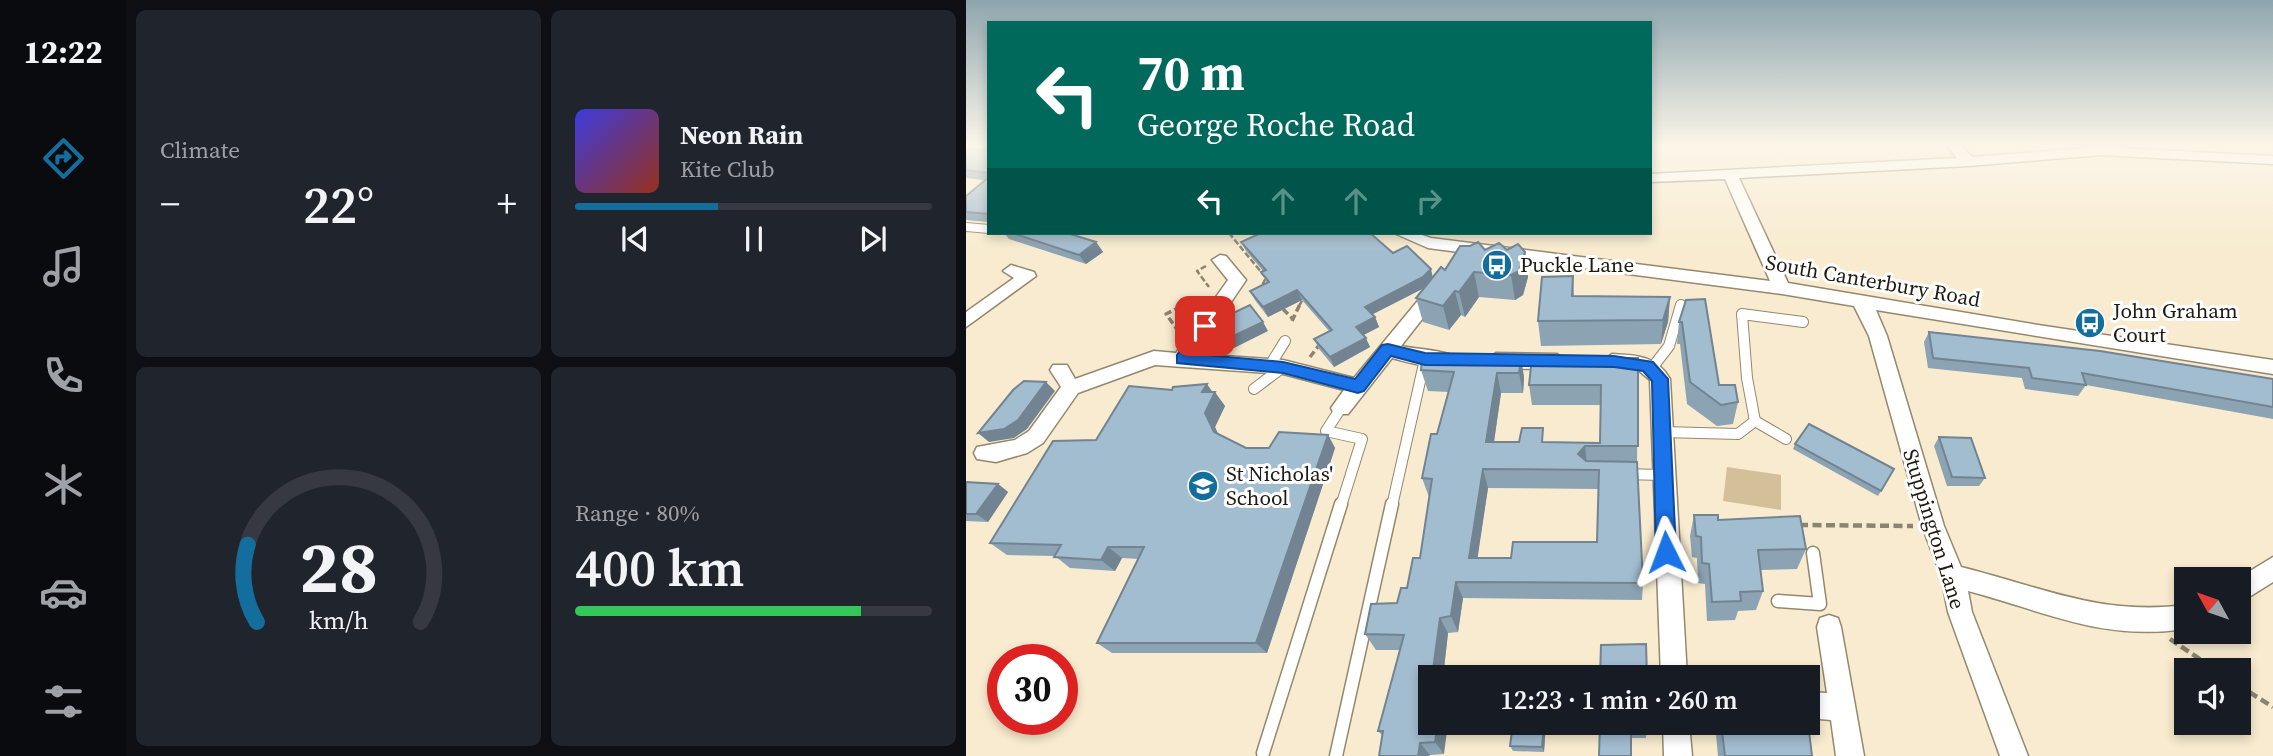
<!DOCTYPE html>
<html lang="en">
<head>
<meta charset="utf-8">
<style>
  body { margin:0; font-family:"Source Serif 4",serif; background:#20242c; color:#f1f3f6; height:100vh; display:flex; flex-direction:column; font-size:26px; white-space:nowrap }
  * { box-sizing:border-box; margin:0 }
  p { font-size:23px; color:#9ea1a6 }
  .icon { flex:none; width:38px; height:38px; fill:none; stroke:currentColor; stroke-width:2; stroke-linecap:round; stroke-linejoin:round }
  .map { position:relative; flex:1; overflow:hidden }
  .details { display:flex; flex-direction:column; gap:10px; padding:10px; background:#0d0f14; width:840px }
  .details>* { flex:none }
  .hud { position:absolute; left:21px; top:21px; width:665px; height:214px; border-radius:0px; box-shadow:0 4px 10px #0003; background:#00695c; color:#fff; overflow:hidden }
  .needle { width:46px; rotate:310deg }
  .buttons { position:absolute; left:1208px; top:567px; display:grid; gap:14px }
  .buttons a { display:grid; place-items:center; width:77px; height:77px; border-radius:0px; background:#171b24; box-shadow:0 4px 10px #0003; font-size:35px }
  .speed { position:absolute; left:21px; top:644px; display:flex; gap:14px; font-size:35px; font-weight:700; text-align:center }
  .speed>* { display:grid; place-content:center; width:91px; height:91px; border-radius:50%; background:#171b24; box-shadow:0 4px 10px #0003; line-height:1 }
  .speed .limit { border:10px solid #d22; background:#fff; color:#111 }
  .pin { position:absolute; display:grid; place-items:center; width:60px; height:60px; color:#fff; margin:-30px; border-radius:14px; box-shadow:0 4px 10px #0006 }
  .me { position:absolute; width:77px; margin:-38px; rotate:357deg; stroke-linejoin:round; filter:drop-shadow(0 0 5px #0008) }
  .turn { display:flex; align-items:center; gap:24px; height:147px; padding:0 35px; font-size:32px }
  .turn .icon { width:91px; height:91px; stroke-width:2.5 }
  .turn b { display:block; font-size:49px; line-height:60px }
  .lanes { display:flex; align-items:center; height:66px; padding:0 35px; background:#0003; justify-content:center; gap:35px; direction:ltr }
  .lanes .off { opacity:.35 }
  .big { font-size:52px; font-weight:600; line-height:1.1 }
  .details .card { flex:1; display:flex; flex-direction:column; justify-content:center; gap:10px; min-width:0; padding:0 24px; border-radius:10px; background:#20242c }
  .details .dial { align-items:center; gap:0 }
  .dial svg { height:182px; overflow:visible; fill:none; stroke:#363941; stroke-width:7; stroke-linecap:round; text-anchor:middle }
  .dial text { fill:#f1f3f6; stroke:none }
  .song { display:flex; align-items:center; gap:21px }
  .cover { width:84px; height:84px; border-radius:10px; background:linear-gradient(135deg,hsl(240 70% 55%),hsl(10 70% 35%)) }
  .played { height:7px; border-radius:4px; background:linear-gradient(90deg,#136e9d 40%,#363941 40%) }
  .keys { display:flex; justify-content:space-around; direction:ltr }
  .heat { display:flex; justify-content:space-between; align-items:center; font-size:38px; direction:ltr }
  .charge { height:10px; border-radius:5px; background:linear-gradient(90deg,#34c759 80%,#363941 0) }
  .details .tiles { flex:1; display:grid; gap:10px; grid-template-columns:repeat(2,1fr) }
  .trip { position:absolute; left:452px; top:665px; width:402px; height:70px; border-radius:0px; background:#171b24; box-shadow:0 4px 10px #0003; font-weight:600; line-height:70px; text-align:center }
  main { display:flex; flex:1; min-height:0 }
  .menu { display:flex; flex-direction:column; width:126px; justify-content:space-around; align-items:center; background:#090b0e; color:#9ea1a6 }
  .menu .icon { width:49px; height:49px }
  .menu .active { color:#136e9d }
  .menu b { font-size:32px; color:#f1f3f6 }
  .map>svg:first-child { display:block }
  .green { fill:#d3c098 }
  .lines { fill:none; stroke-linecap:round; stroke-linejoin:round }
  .service-far2-casing { stroke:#94886f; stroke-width:10 }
  .service-far1-casing { stroke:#94886f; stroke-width:12 }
  .service-casing { stroke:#94886f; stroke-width:15 }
  .minor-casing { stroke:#94886f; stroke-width:3 }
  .path-far2 { stroke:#8c8370; stroke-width:2.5; stroke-dasharray:6 2.5; stroke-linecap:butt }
  .path-far1 { stroke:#8c8370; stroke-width:3.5; stroke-dasharray:7 3.5; stroke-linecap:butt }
  .path { stroke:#8c8370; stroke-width:4.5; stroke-dasharray:9 4.5; stroke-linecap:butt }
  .service-far2 { stroke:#fff; stroke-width:8 }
  .service-far1 { stroke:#fff; stroke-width:10 }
  .service { stroke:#fff; stroke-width:12 }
  .minor { fill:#fff; fill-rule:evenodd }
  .wall { fill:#8ca3b3; fill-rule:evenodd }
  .shaded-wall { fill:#728492 }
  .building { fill:#a3bdd0; stroke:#728492; stroke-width:2; fill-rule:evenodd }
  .route { fill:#1a73e8; stroke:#114b97; stroke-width:2 }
  .labels { text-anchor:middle; stroke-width:6; stroke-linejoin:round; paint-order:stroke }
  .poi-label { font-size:21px; fill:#1f1b11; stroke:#fff; text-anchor:start }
  .street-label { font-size:21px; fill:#1f1b11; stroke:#fff }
</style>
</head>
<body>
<main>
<nav class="menu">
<b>12:22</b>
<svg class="icon active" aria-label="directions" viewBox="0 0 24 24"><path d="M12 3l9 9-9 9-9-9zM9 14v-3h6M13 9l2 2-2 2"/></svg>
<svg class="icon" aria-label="music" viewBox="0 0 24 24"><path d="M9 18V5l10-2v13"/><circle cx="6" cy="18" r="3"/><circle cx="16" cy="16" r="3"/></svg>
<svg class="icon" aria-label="phone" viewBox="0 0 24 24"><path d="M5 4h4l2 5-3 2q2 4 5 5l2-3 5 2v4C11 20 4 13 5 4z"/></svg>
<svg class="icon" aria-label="climate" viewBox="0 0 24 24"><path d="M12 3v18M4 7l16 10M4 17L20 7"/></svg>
<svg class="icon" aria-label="car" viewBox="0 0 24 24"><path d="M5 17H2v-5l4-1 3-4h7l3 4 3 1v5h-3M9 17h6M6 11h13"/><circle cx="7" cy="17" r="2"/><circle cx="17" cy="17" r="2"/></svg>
<svg class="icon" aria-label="filters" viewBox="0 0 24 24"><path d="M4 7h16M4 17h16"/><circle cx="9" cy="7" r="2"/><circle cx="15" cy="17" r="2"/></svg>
</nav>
<section class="details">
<div class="tiles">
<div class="card"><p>Climate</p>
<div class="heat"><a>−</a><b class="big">22°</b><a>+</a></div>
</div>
<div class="card">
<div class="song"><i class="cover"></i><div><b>Neon Rain</b><p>Kite Club</p></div></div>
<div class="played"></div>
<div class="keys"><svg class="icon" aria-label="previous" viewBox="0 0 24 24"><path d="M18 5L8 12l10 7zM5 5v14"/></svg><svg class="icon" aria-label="pause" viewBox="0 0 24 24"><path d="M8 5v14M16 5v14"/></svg><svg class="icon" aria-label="next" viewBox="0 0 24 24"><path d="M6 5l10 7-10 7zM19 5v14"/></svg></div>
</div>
<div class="card dial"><svg viewBox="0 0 100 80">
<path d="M14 69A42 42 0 1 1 86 69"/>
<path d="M14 69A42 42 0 0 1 10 35" stroke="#136e9d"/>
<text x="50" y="56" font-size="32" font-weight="700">28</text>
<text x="50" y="72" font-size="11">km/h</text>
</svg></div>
<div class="card"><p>Range · 80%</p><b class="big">400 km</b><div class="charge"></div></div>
</div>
</section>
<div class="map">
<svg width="1307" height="756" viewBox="0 0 1307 756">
  <rect width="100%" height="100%" fill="#f8ebcf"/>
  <!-- green -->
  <path class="green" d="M761 467 815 475V510L757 501Z"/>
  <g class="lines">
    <!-- service-far2 casing -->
    <g class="service-far2-casing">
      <path id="service-far2" d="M0 227 23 229"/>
    </g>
    <!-- service-far1 casing -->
    <g class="service-far1-casing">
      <g id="service-far1">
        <path d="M303 367 319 341"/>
        <path d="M686 368 703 346 715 305"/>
        <path d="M288 389 317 367"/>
        <path d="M789 421 781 378 776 314 837 322"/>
        <path d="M697 432 772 434 789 421 820 439"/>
        <path d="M658 474 696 475"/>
        <path d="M375 506 396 439 360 431 375 408"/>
        <path d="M426 506 459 359"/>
      </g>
    </g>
    <!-- service casing -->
    <g class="service-casing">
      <g id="service">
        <path d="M812 601 854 604 847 553"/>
        <path d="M297 753 375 504"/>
        <path d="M370 756 426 504"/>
      </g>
    </g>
    <!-- minor casing -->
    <g class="minor-casing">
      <g id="minor">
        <path d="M981 146H996L1006 157 1134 147 1307 156V164L1134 155 1002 166 773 178 822 283 1072 325 1307 360V374L910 310 921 336 978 526 995 567C1076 587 1134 616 1220 605V629C1135 641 1081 612 1002 591L1006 612 1062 756H1034L982 612 975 576 956 526 903 336 888 306 816 294 462 248 428 233H450L465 238 804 281 759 179 684 182V174L991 158Z"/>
        <path d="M254 255 260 256 280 280 230 354 317 360 388 378 464 286 470 284 479 290 435 346C448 349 487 351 492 359 483 375 441 362 426 358L382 414H368L365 408 378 390 317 374 189 365 112 393 77 443 61 453 30 462 11 459 8 453 11 447 49 440 63 431 95 387 84 370 87 365H101L109 379 188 351 210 353 262 280 246 260Z"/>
        <path d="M45 265 68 272 70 276 0 327V312L48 278 37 271Z"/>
        <path d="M530 353 591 354 600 361C594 372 527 371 521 360Z"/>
        <path d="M646 354C670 355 691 356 704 379L721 677H695L684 380 672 370 639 366 637 361Z"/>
        <path d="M1307 557V582L1272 604 1271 579Z"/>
        <path d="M863 615 872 618 875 627 898 756H870L865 720 842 718V692L861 693 851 627 854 618Z"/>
        <path d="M697 723H723L726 756H698Z"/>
      </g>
    </g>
    <!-- path-far2 -->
    <g class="path-far2">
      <path d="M263 233 300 278 294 289"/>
      <path d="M240 266 231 271 243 287"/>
      <path d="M217 306 236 297"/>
      <path d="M333 306 337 299"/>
    </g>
    <!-- path-far1 -->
    <g class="path-far1">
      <path d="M317 309 327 319"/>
      <path d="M326 321 334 304"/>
      <path d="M213 332 200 314 220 304"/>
      <path d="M344 357 354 344"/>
    </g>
    <!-- path -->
    <g class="path">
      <path d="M833 525 947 526"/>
      <path d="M1204 639 1250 670"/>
      <path d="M1272 685 1307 707"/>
    </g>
    <!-- service-far2 -->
    <use href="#service-far2" class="service-far2"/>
    <!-- service-far1 -->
    <use href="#service-far1" class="service-far1"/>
    <!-- service -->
    <use href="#service" class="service"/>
    <!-- minor -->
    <use href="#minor" class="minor"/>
  </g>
  <!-- wall -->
  <g class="wall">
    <path d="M14 146H23V222L0 220V196L19 180 0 178V148L18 150V146Z"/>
    <path d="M38 233H101L130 242 137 252 120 264 43 239Z"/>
    <path d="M275 242 427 253 467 277 519 250H541L559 252 562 277 557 295 549 300 513 297 499 317 495 315 483 330 457 322 450 298 458 288 407 314 409 317 413 327 397 335 404 347 368 367 353 349 348 339 363 331 336 300 302 317 289 300 284 291 301 283 295 272 297 271 280 251Z"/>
    <path d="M607 276 608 296 704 297 702 322 695 344 575 346 572 321Z"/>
    <path d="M720 300 753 385 772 402 767 424 751 426 721 404 714 344H711L713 322Z"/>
    <path d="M963 332 1307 379V419L1120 385 1112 396 1059 389 1056 378 962 368 958 342Z"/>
    <path d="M555 357 558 378 557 393H535L528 442 634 443 635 405H566L563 385 672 358 671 466 677 583 676 600 497 598 492 632 482 633 477 677H464L478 754 464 755 463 756H413L417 736 412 731 434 650H410L399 634 431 603 441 588 454 558 463 497 456 478 471 434 483 392 462 391 455 370ZM522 488 633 489 631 542 545 558H511Z"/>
    <path d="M206 390 247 392 259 406 249 427 252 434 280 448H303L362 435 369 448 301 653H146L131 643 173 559 156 558 149 571 104 568 89 556 41 555 24 543 130 440Z"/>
    <path d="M973 437 1019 478 1013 486H981L968 446Z"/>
    <path d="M829 444 928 469 912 496 827 449Z"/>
    <path d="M0 482 32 484 42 492 22 522 0 521Z"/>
    <path d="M728 515 752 520 840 549 831 569 795 570 797 591 790 610 772 611 769 620 741 621 739 584 732 583 731 558 726 557 724 536Z"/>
    <path d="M580 723 578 752 547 751 544 746Z"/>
    <path d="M634 723H681L680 738H665Z"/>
    <path d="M749 723H842L846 756H752Z"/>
  </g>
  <!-- shaded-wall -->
  <g class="shaded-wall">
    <path d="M130 242 137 252 120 264 113 255Z"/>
    <path d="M559 252 562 277 557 295 549 300 545 275Z"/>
    <path d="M465 269 467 278 460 287 403 316 399 307Z"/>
    <path d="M508 272 513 297 499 317 493 292Z"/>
    <path d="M331 290 336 300 302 317 297 307Z"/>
    <path d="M489 291 495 315 483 330 477 306Z"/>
    <path d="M704 297 702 322 695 344 697 320Z"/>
    <path d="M409 317 413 327 394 337 390 327Z"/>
    <path d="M297 322 302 331 264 350 259 340Z"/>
    <path d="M400 338 404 347 368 367 364 357Z"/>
    <path d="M555 357 558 378 557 393 553 373Z"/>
    <path d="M531 373 535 393 525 462 520 442Z"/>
    <path d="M80 382 89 391 61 429 48 438 23 442 12 433Z"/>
    <path d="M241 384 248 394 249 392 259 406 249 427 257 445 248 432 239 413 236 392Z"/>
    <path d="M362 435 369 448 301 653 290 643Z"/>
    <path d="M619 446 621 466 612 454Z"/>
    <path d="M517 469 522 488 509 575 503 558Z"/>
    <path d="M32 484 42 492 22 522 10 514Z"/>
    <path d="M142 547 156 558 149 571 135 560Z"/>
    <path d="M490 582 497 598 492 632 485 616Z"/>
    <path d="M474 618 482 633 477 677H466Z"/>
    <path d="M472 723H482L478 754 469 742Z"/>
    <path d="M578 723H580L578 752 576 747Z"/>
    <path d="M454 743 464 755 463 756H452Z"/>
  </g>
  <!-- building -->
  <g class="building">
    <path d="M18 146H23V173L0 170V148L18 150Z"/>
    <path d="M23 177V214L0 212V196Z"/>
    <path d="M46 233H101L130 242 113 255Z"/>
    <path d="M295 233H404L427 253 441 246 465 269 457 277 399 307 409 317 390 327 400 338 364 357 348 339 366 330 331 290 297 307 284 291 303 282 295 272 300 270 275 242Z"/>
    <path d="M512 242 519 250 533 243 541 250 552 244 559 252 553 271 545 275 508 272 493 292 489 291 477 306 450 298 475 267 479 270 494 246H504Z"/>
    <path d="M607 276 606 296 704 297 697 320 572 321 576 277Z"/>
    <path d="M739 299 753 385H769L772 402 755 405 724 382 716 322H713L720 300Z"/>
    <path d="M284 305 297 322 259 340 246 323Z"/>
    <path d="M963 332 1134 351 1307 379V407L1116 373 1120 385 1066 378 1063 368 967 358Z"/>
    <path d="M456 357H555L553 373H531L520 442H553L556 428H577L576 442 634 443 635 385H563L566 358H672V446H619L612 454 620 461 671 462 677 583 490 582 485 616 474 618 466 677H464V723H472L469 742 454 743 452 756H413L417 731H412L438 635 399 634 405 604 431 603 435 588H441L447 558H454L466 479 456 478 465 434H471L488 372 455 370ZM517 469 633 470 631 542H547L545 558H503Z"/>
    <path d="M58 381 80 382 52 420 38 429 12 433 47 390Z"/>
    <path d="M241 384 236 392H249L239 413 248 432 280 448H303L313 432 362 435 290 643H131L178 547H142L135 560 88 557 95 545 24 543 87 441 130 440 163 386 206 390 207 387Z"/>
    <path d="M843 424 928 469 915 491 829 444Z"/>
    <path d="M973 437 1005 438 1019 478 986 477Z"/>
    <path d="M0 482 32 484 10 514H0Z"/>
    <path d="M728 515H752V520L834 516 840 549 792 550 797 591 774 592 775 601 746 602 743 564 736 563 735 537 730 536Z"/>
    <path d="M680 644 681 677H634L635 645Z"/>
    <path d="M547 723H578L576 747 544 746Z"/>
    <path d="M634 723H681V726H665V756H633Z"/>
    <path d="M755 723H842L846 756H758H759Z"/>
  </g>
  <!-- sky -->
  <linearGradient id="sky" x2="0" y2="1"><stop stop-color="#8ea5ae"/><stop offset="0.58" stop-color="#fcf6e9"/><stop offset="1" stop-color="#fcf6e9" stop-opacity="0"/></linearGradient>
  <rect width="1307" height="252" fill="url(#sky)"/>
  <!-- route -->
  <path class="route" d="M239 320 247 326 228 354 317 362 389 379 416 345 422 344 459 353 648 356 687 362 702 379 710 552 707 558 700 561 693 558 690 552 686 381 677 371 648 367 459 365 425 356 398 391 392 393 317 373 211 363V355L234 322Z"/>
  <!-- icons -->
  <defs>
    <g id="bus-disc" transform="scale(1.575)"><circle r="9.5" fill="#136e9d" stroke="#fff"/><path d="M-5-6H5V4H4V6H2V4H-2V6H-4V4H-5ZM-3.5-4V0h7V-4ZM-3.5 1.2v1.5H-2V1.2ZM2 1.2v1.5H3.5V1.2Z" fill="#fff"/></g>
    <g id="school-disc" transform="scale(1.575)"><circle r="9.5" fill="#136e9d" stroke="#fff"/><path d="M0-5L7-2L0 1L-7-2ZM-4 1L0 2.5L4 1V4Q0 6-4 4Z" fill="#fff"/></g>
  </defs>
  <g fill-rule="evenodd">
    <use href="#bus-disc" x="531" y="265"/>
    <use href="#bus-disc" x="1124" y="323"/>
    <use href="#school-disc" x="237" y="486"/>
  </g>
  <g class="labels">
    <!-- poi labels -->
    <g class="poi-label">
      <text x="554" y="272">Puckle Lane</text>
      <text x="1147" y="318">John Graham<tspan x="1147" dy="24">Court</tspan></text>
      <text x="260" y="481">St Nicholas'<tspan x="260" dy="24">School</tspan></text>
    </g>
    <!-- street labels -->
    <g class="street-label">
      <text transform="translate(907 281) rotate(10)" y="7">South Canterbury Road</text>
      <text transform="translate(968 529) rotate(73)" y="7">Stuppington Lane</text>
    </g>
  </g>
</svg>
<div class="buttons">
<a><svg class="needle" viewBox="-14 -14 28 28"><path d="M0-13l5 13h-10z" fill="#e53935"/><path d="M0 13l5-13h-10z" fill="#9ea1a6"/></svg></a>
<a><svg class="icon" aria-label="sound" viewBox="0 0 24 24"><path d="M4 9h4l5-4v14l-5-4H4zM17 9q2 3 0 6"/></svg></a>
</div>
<div class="speed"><div class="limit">30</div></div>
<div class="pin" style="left:239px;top:326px;background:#d93025"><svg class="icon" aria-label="arrive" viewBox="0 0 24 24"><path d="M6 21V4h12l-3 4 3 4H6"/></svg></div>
<svg class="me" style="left:700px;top:552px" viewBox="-20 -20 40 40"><path d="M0-17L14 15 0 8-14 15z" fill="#1a73e8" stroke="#fff" stroke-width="4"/></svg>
<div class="trip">12:23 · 1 min · 260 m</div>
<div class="hud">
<div class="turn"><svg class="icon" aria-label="left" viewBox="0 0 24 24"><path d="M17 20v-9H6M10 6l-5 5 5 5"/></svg><div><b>70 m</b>George Roche Road</div></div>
<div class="lanes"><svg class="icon" aria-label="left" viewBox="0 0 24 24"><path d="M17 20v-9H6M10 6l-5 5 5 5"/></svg><svg class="icon off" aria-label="ahead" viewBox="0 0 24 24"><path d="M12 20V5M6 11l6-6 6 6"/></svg><svg class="icon off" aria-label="ahead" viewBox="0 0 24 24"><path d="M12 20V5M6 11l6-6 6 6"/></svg><svg class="icon off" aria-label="right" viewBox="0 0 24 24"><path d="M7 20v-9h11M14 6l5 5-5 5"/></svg></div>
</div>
</div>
</main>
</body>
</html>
